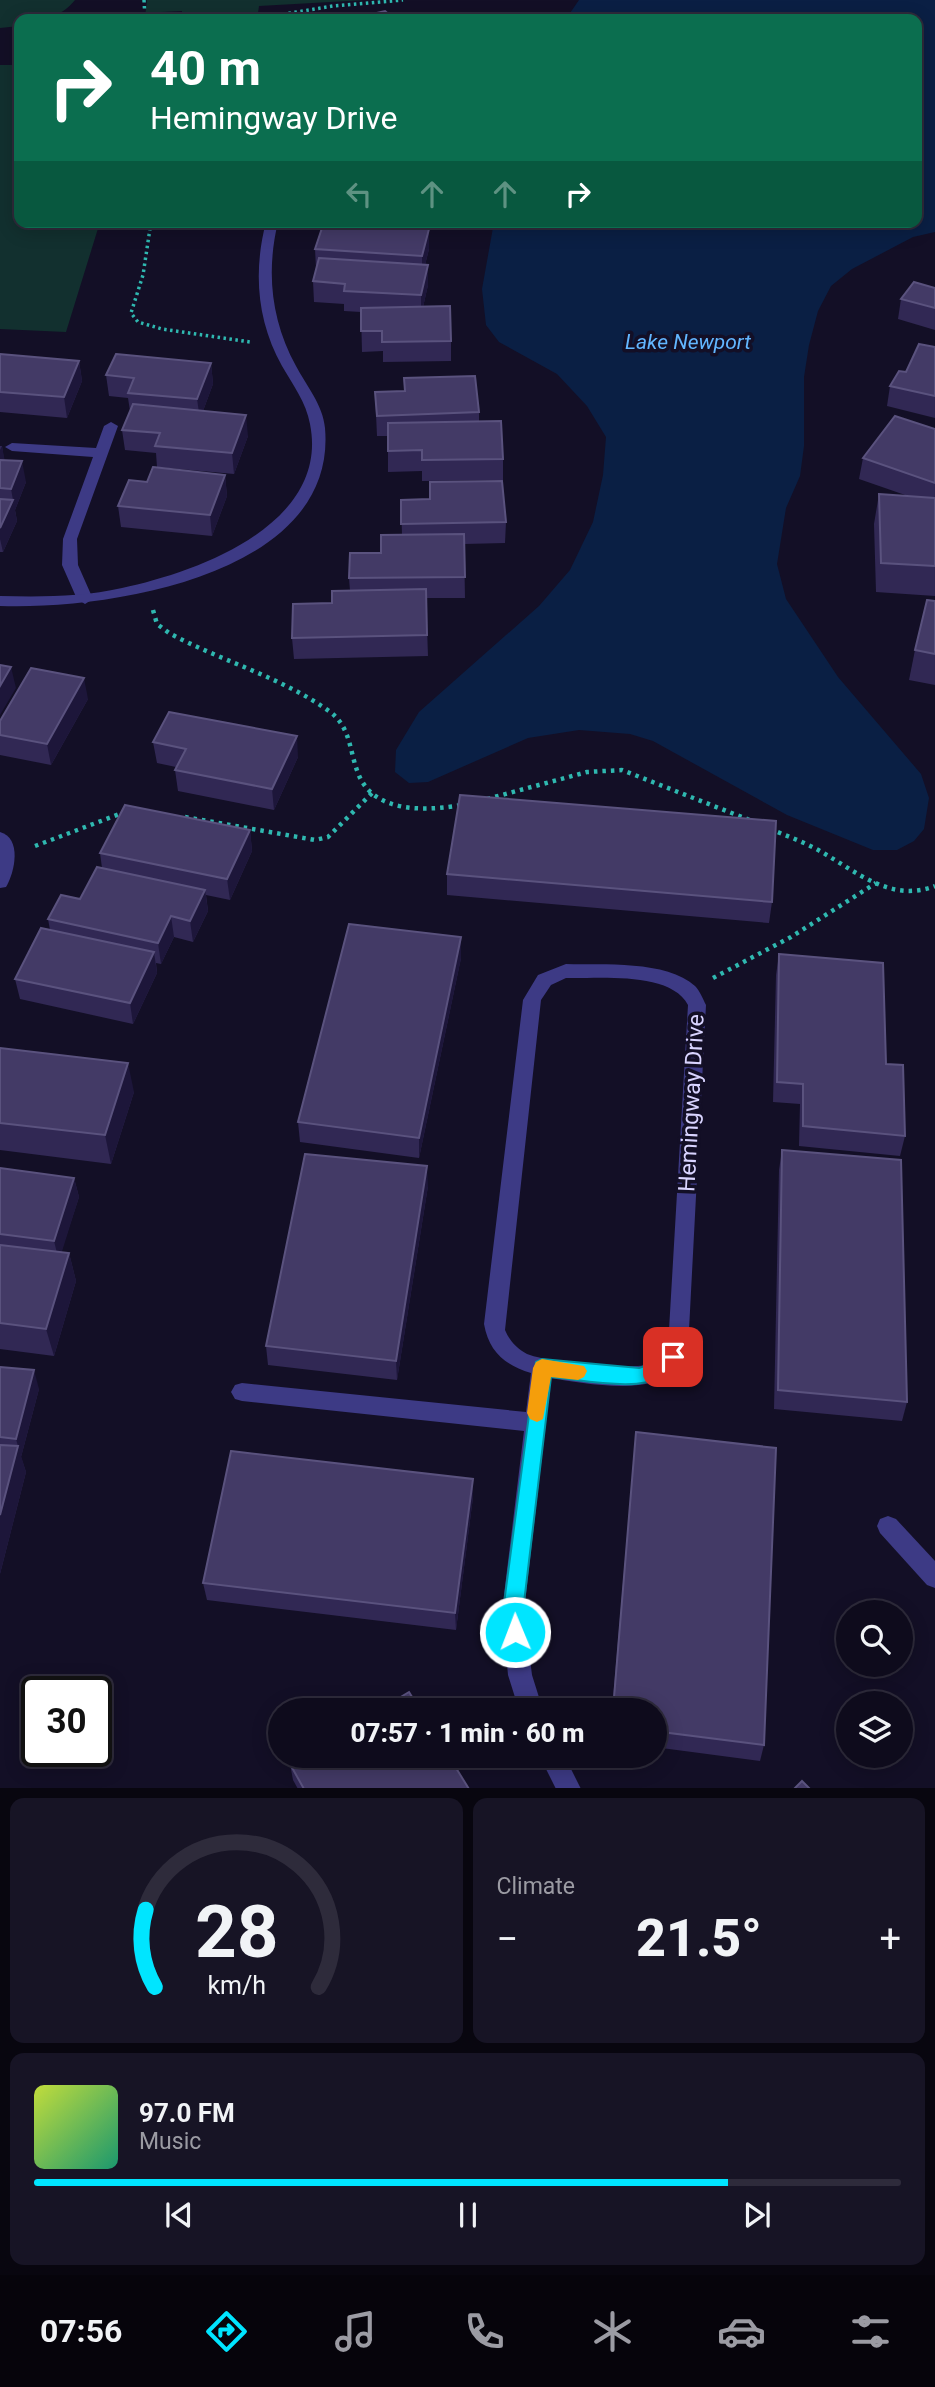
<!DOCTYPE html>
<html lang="en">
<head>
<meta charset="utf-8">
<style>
  body { margin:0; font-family:Roboto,sans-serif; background:#171425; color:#f1f3f6; height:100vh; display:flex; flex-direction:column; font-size:26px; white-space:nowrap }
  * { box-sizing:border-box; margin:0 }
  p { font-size:23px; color:#9b9ba3 }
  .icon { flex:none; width:38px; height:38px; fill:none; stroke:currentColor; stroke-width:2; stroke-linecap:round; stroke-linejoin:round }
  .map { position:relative; height:1788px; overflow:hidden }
  .drawer { display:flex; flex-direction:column; gap:10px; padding:10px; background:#08060f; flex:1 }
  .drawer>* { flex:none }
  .top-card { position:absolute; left:14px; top:14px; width:908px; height:214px; border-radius:14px; box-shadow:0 4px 18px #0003,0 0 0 2px #2e2b3b; background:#0b6e4f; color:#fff; overflow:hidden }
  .tools { position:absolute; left:836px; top:1600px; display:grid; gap:14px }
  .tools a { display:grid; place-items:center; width:77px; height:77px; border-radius:50%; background:#0e0b1c; box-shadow:0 4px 18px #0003,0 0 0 2px #2e2b3b; font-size:35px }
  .speed { position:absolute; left:21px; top:1676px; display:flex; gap:14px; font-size:35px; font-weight:700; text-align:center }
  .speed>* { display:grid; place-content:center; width:91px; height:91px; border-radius:50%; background:#0e0b1c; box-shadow:0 4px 18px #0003,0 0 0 2px #2e2b3b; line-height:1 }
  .speed .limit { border:4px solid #111; border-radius:10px; background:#fff; color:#111 }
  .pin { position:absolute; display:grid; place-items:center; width:60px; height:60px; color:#fff; margin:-30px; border-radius:14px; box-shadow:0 4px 10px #0006 }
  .me { position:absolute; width:77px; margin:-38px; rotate:359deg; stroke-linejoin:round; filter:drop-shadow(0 0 5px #0008) }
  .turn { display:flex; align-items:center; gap:24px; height:147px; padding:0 21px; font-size:32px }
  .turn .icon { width:91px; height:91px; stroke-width:2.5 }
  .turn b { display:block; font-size:49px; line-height:60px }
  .lanes { display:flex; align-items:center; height:66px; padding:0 21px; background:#0003; justify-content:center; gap:35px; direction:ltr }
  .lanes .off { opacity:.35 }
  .big { font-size:52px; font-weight:800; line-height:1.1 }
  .drawer .tile { flex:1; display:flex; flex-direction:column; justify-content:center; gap:10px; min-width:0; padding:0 24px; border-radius:14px; background:#171425 }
  .drawer .dial { align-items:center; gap:0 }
  .dial svg { height:182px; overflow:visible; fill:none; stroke:#2e2b3b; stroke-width:7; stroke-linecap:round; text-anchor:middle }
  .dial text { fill:#f1f3f6; stroke:none }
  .song { display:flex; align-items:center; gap:21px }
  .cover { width:84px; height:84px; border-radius:10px; background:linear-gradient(135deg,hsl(70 70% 55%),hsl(160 70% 35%)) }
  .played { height:7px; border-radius:4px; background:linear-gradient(90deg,#00e5ff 80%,#2e2b3b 80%) }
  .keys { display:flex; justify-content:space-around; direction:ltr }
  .heat { display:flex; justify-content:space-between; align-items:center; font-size:38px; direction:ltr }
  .drawer .tiles { flex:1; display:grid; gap:10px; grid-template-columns:1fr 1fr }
  .tile:last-child { grid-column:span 2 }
  .trip { position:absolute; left:268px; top:1698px; width:399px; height:70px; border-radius:35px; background:#0e0b1c; box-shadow:0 4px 18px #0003,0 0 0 2px #2e2b3b; font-weight:800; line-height:70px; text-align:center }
  .tabs { display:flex; height:112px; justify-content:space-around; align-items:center; background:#06040b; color:#9b9ba3 }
  .tabs .icon { width:49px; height:49px }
  .tabs .current { color:#00e5ff }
  .tabs b { font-size:32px; color:#f1f3f6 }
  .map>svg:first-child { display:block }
  .green { fill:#12302f }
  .water { fill:#0a1f44 }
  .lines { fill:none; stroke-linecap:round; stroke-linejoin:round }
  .path-far1 { stroke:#2fb8b0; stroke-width:3.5; stroke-dasharray:2.5 3.5; stroke-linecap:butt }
  .path { stroke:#2fb8b0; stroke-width:4.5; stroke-dasharray:3.5 5; stroke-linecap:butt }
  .lane { fill:#3d3a85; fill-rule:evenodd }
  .street { fill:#3d3a85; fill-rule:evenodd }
  .wall { fill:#312854 }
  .shaded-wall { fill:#1d163a }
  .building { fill:#433a66; stroke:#5a527e; stroke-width:2 }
  .route { fill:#00e5ff; stroke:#0095a6; stroke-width:2 }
  .slow { fill:#f59e0b }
  .labels { text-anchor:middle; stroke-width:7; stroke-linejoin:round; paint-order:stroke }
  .far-water-label { font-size:21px; font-style:italic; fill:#62b6ff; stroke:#130f26 }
  .street-label { font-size:23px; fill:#d9d4ff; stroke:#130f26 }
</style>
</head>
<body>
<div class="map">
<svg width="935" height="1789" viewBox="0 0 935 1789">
  <rect width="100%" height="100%" fill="#130f26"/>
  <!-- green -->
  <g class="green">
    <path d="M0 0H75C60 19 42 19 19 19V26L0 28Z"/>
    <path d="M147 0H366L259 6 258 13H182V11L161 12 145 18Z"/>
    <path d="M0 65H19V222H100L66 332 0 329Z"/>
  </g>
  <!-- water -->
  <path class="water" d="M579 0H935V232L913 237 852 269 831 286 818 311 809 345 804 377V446L800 476 786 508 777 564 786 599 838 677 921 774 929 798 924 829 914 841 897 850H873L787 815 653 741 630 734 579 730 528 738 428 782 409 783 395 772 396 750 419 712 539 606 570 570 593 522 603 475 606 437 587 406 557 374 499 342 486 325 482 289 494 222H917V19H566Z"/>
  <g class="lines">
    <!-- path-far1 -->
    <g class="path-far1">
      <path d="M144 0 145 18"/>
      <path d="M145 18 254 19 333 6 403 0"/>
      <path d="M151 222 143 275 131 313 138 322 162 329 250 342"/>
    </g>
    <!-- path -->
    <g class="path">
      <path d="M153 610 157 624 169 633C221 661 281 677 329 711 351 727 349 750 358 773 373 814 427 811 462 805"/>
      <path d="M487 799 587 772 622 770 752 821"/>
      <path d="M185 817 315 840 328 837 372 793"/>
      <path d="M770 829C787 836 804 842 820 851 857 872 891 903 935 886"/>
      <path d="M35 846 125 812"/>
      <path d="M713 978 791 937 876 883"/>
    </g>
    <!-- lane -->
    <g class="lane">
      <path d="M111 422 118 426 77 539 78 565 93 599 85 604 77 599 62 565 63 539 93 457 12 451 5 447 12 443 96 448 104 426Z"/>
      <path d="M0 832C22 838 15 872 6 887L0 888Z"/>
    </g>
    <!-- street -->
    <g class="street">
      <path d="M266 222H278C266 272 271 320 296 366 306 385 323 405 325 428 338 576 106 610 0 606V596C41 597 82 597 122 588 198 572 330 524 310 424 306 402 293 385 282 366 257 321 253 272 266 222Z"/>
      <path d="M566 964C602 965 667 960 695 986 700 991 703 999 706 1005L689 1330C687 1346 683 1364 670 1374 645 1395 581 1383 551 1378L524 1611 532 1675 543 1710H519L508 1675 502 1611 524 1431 242 1401 235 1399 231 1392 235 1385 242 1383 526 1412 531 1373C505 1365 489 1352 484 1324L523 1000 538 975ZM566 978C599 979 670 971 688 1005L669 1330C667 1343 665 1357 652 1363 635 1372 546 1362 527 1354 517 1349 509 1340 505 1330L541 1000 551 985Z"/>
      <path d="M888 1516 896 1519 935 1561V1588L927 1585 880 1533 877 1526 880 1519Z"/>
      <path d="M539 1755H564L581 1789H556Z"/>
    </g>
  </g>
  <!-- wall -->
  <g class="wall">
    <path d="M322 222H408L406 227 429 249 425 265H428V285L423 307 451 341V361L383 362V351L362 352 361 312 344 311V304L314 302 313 281 316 268 315 249 322 226Z"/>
    <path d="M935 288V330L898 319 901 299Z"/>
    <path d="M935 347V418L887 406 890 386Z"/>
    <path d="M0 354 79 361 82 381 67 418 0 412Z"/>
    <path d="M211 363 213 384 203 411 248 436 234 474 157 467 156 453 125 450 122 430 130 411 128 398 109 396 106 375Z"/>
    <path d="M404 378 479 412V421L503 459V480L422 481V471L388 472V436H377L375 392 405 391Z"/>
    <path d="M935 429V596L876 592 874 524 879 494 908 496 859 479 863 458Z"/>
    <path d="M0 446H2L4 460 26 482 15 510 17 521 3 552H0Z"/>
    <path d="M225 475 227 496 212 536 121 527 118 506 147 482Z"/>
    <path d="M401 500 506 522 505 543 464 544 465 598H426L428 656 294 659 292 638 332 603 350 591 349 578 402 535Z"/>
    <path d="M935 601V685L909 680 915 650Z"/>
    <path d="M88 699 51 765 0 755V721Z"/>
    <path d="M153 742 298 757 274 810 178 791 175 770 176 767 157 763Z"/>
    <path d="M250 830 252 851 230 900 206 895 208 911 193 942 174 937 161 964 156 963 157 973 133 1024 20 999 15 979 50 930 48 919 80 899 102 868 100 853Z"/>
    <path d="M447 874 772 902 769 923 447 895Z"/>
    <path d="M461 937V958L419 1158 300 1142 298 1122Z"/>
    <path d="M779 954 886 1064 905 1136 900 1156 799 1146 800 1104 773 1102 776 975Z"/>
    <path d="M0 1048 134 1092 111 1164 0 1150Z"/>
    <path d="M782 1150 907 1402 902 1421 774 1409 779 1170Z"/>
    <path d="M0 1168 74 1178 79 1197 61 1252 69 1253 76 1281 54 1356 0 1349Z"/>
    <path d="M428 1186 397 1380 268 1365 266 1346Z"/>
    <path d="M0 1367 39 1389 21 1457 26 1472 0 1574Z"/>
    <path d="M636 1432 764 1745 760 1761 654 1747V1710H612Z"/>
    <path d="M473 1497 456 1630 207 1600 203 1583Z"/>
    <path d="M290 1764 469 1789H298L293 1780Z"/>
  </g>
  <!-- shaded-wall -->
  <g class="shaded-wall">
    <path d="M402 222H408L402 238Z"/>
    <path d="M429 229V249L422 277V256Z"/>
    <path d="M428 265V285L421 316V295Z"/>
    <path d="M79 361 82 381 67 418 64 397Z"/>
    <path d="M211 363 213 384 200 419 197 399Z"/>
    <path d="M246 415 248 436 234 474 232 453Z"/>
    <path d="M2 446 6 467 0 480V450Z"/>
    <path d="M22 461 26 482 15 510 17 521 3 552 0 539V528L13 500 11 489Z"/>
    <path d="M225 475 227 496 212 536 210 515Z"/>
    <path d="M11 667 16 688 0 715V686Z"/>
    <path d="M84 678 88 699 51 765 47 744Z"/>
    <path d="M297 736 298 757 274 810 272 789Z"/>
    <path d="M250 830 252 851 230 900 227 879Z"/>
    <path d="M205 890 208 911 193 942 190 921Z"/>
    <path d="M171 916 174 937 161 964 158 943Z"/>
    <path d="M461 937V958L419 1158V1138Z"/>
    <path d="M154 952 157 973 133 1024 130 1003Z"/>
    <path d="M128 1063 134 1092 111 1164 105 1135Z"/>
    <path d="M427 1166 428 1186 397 1380 396 1361Z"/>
    <path d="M74 1178 79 1197 59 1261 54 1241Z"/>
    <path d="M69 1253 76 1281 54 1356 46 1329Z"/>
    <path d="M34 1370 39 1389 21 1457 16 1439Z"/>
    <path d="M18 1446 26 1472 0 1574V1515Z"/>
    <path d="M473 1479V1497L456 1630 455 1613Z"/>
  </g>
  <!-- building -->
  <g class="building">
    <path d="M385 11 394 19H350Z"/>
    <path d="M324 222H334L429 229 422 256 315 249Z"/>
    <path d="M319 258 428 265 421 295 344 291 345 284 313 281Z"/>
    <path d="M914 282 935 288V308L901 299Z"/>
    <path d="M450 306 451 341 382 342V331H361V308Z"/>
    <path d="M919 344 935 347V396L890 386 899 371 906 372Z"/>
    <path d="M0 354 79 361 64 397 0 392Z"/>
    <path d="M116 354 211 363 197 399 128 393 134 378 106 375Z"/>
    <path d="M475 376 479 412 377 416 375 392 405 391 404 378Z"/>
    <path d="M133 404 246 415 232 453 155 446 160 433 122 430Z"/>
    <path d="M895 416 935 429V483L863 458Z"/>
    <path d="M501 421 503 459 422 460V450L388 451V423Z"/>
    <path d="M0 460 22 461 11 489 0 488Z"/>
    <path d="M153 467 225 475 210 515 118 506 129 480 147 482Z"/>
    <path d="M502 481 506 522 401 524V500L430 499V482Z"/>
    <path d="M879 494 935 498V566L881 563Z"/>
    <path d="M0 499 13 500 0 528Z"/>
    <path d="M464 534 465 577 349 578 350 553H381V535Z"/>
    <path d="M426 589 427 635 292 638 293 604 332 603V591Z"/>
    <path d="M927 600 935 601V654L915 650Z"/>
    <path d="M0 665 11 667 0 686Z"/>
    <path d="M31 668 84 678 47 744 0 735V721Z"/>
    <path d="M169 712 297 736 272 789 175 770 186 749 153 742Z"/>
    <path d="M460 795 776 821 772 902 447 874Z"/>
    <path d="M125 805 250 830 227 879 100 853Z"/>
    <path d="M97 867 205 890 190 921 171 916 158 943 48 919 61 895 80 899Z"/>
    <path d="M349 924 461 937 419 1138 298 1122Z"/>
    <path d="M41 928 154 952 130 1003 15 979Z"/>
    <path d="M779 954 883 963 886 1064 903 1065 905 1136 803 1126V1084L777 1082Z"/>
    <path d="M0 1048 128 1063 105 1135 0 1123Z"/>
    <path d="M782 1150 901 1160 907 1402 778 1390Z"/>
    <path d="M305 1154 427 1166 396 1361 266 1346Z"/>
    <path d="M0 1168 74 1178 54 1241 0 1234Z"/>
    <path d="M0 1245 69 1253 46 1329 0 1323Z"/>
    <path d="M0 1367 34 1370 16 1439 0 1437Z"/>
    <path d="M636 1432 776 1448 764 1745 654 1731V1710H613Z"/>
    <path d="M0 1445 18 1446 0 1515Z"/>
    <path d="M231 1451 473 1479 455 1613 203 1583Z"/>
    <path d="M409 1692 420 1710H379Z"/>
    <path d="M305 1755H448L469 1789H304L290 1764Z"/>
    <path d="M802 1781 810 1789H794Z"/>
  </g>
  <!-- route -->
  <path class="route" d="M673 1349 679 1351 682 1357C662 1400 589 1380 551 1377L523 1611 526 1632 523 1639 515 1642 508 1639 503 1611 536 1362 542 1359 639 1368C653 1364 659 1354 673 1349Z"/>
  <!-- slow -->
  <path class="slow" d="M542 1359 584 1366 587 1371 584 1377 578 1380 551 1377 543 1419 537 1422 530 1419 527 1413 533 1368 536 1362Z"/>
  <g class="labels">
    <!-- far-water labels -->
    <g class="far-water-label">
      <text x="688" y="349">Lake Newport</text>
    </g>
    <!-- street labels -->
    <g class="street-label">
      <text transform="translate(691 1103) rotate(-87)" y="8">Hemingway Drive</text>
    </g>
  </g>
</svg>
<div class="tools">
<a><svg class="icon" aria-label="search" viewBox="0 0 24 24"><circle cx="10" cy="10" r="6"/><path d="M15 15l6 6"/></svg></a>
<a><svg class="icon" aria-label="layers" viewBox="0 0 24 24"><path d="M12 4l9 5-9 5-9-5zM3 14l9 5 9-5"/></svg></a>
</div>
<div class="speed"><div class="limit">30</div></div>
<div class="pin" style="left:673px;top:1357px;background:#d93025"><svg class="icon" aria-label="arrive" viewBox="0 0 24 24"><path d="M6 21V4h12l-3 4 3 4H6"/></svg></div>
<svg class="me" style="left:515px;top:1632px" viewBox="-20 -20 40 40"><circle r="17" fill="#00e5ff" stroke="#fff" stroke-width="3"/><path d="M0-11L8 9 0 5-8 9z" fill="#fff"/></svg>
<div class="trip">07:57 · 1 min · 60 m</div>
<div class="top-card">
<div class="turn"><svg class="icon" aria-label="right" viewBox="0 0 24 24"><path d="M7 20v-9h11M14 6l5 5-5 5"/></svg><div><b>40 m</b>Hemingway Drive</div></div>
<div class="lanes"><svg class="icon off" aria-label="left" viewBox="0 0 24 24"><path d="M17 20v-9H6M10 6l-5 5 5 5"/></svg><svg class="icon off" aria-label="ahead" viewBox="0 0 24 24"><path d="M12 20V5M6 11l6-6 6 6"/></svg><svg class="icon off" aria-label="ahead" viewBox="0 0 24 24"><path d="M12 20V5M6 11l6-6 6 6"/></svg><svg class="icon" aria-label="right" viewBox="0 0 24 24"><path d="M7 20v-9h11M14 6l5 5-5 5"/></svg></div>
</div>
</div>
<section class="drawer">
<div class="tiles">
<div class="tile dial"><svg viewBox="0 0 100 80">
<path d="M14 69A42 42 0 1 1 86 69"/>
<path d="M14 69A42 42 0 0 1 10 35" stroke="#00e5ff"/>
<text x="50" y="56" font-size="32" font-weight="700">28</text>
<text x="50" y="72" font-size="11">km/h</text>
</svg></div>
<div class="tile"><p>Climate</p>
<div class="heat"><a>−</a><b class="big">21.5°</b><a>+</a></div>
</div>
<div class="tile">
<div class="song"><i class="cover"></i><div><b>97.0 FM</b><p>Music</p></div></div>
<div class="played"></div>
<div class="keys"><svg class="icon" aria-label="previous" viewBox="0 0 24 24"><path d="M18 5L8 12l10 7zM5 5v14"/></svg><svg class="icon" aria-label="pause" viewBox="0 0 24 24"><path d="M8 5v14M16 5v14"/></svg><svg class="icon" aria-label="next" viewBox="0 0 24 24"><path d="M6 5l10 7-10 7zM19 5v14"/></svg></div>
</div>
</div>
</section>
<nav class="tabs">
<b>07:56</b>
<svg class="icon current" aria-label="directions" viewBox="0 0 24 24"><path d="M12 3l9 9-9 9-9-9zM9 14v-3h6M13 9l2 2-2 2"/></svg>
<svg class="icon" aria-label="music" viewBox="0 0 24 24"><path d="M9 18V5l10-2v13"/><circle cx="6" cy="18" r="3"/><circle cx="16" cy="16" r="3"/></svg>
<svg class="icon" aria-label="phone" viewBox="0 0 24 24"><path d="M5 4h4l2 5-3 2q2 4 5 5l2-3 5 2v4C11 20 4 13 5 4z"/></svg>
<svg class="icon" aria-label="climate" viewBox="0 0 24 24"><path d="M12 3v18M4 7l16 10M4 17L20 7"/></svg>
<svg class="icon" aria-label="car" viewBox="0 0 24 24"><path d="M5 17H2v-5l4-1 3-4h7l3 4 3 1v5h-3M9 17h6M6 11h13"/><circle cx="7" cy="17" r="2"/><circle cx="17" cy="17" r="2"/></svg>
<svg class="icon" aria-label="filters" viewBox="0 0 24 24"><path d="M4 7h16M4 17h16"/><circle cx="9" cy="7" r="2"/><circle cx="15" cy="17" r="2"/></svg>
</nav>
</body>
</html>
